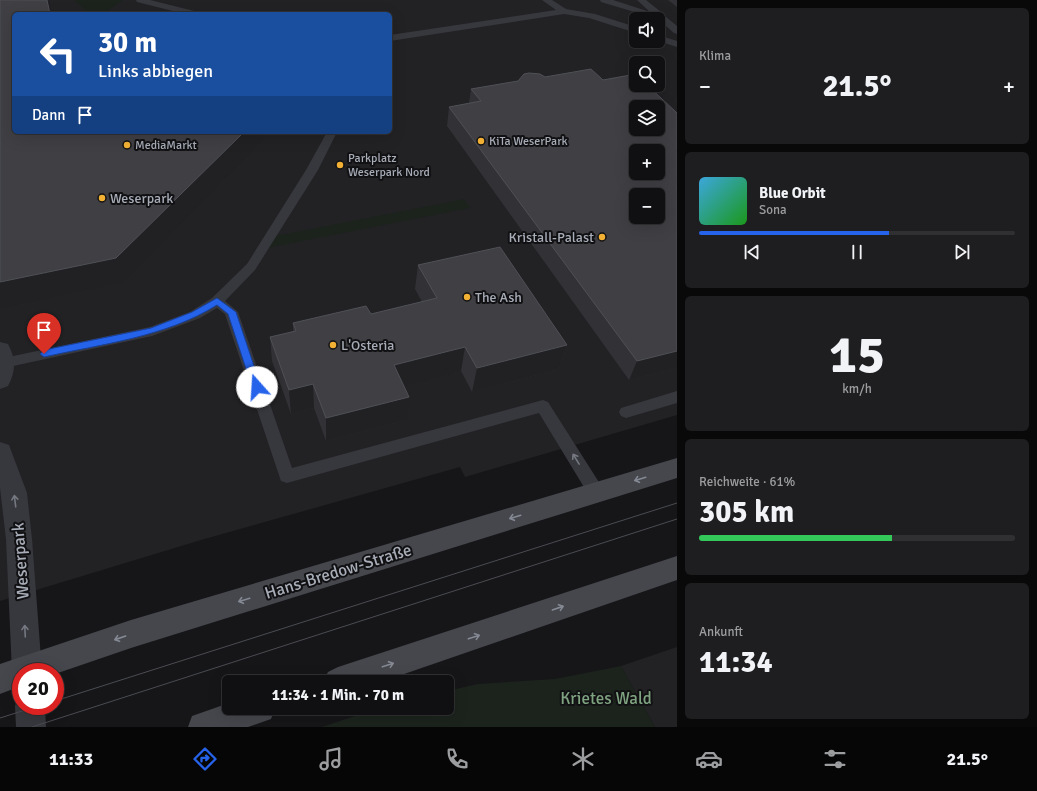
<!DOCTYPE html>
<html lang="de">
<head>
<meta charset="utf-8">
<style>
  body { margin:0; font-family:Signika,sans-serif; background:#1e1e20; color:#f1f3f6; height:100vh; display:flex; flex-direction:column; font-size:15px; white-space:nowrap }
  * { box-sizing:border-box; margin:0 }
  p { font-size:13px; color:#9c9d9f }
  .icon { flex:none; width:22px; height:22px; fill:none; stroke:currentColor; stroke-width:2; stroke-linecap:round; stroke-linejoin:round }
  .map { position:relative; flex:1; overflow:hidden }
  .details { display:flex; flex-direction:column; gap:8px; padding:8px; background:#09090a; width:360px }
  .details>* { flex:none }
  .top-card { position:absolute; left:12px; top:12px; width:380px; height:122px; border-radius:6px; box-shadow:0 4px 16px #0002,0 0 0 1px #303032; background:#1a4fa0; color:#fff; overflow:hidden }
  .tools { position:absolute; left:629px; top:12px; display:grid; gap:8px }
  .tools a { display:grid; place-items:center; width:36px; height:36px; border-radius:6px; background:#101012; box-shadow:0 4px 16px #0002,0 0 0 1px #303032; font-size:20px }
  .speed { position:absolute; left:12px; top:663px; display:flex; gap:8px; font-size:20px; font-weight:700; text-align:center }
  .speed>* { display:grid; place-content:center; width:52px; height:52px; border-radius:50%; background:#101012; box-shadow:0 4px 16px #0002,0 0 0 1px #303032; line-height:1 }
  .speed .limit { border:6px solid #d22; background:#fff; color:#111 }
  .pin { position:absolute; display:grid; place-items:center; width:34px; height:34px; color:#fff; margin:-41px -17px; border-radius:50% 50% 50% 0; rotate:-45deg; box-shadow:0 0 4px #0007 }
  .pin .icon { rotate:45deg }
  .me { position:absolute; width:44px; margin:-22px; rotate:341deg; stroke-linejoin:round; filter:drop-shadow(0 0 3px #0008) }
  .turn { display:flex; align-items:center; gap:14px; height:84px; padding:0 20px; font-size:18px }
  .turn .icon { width:52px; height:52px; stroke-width:2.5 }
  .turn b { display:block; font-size:28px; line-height:34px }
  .then { display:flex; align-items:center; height:38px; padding:0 20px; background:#0003; gap:8px; font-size:15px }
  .big { font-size:30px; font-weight:700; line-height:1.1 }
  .details .widget { flex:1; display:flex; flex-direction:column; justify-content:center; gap:6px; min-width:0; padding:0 14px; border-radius:6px; background:#1e1e20 }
  .details .dial { align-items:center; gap:0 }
  .dial b { font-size:52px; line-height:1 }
  .song { display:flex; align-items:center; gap:12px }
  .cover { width:48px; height:48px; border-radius:6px; background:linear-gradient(135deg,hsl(200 70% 55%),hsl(120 70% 35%)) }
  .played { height:4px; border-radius:2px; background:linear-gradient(90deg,#2563eb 60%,#303032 60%) }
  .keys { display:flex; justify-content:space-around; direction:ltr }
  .heat { display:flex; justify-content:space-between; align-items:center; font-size:22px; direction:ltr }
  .charge { height:6px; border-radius:3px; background:linear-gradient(90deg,#34c759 61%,#303032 0) }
  .trip { position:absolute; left:222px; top:675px; width:232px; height:40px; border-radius:6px; background:#101012; box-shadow:0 4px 16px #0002,0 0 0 1px #303032; font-weight:700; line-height:40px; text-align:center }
  .menu { display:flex; height:64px; justify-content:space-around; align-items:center; background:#060607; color:#9c9d9f }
  .menu .icon { width:28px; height:28px }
  .menu .on { color:#2563eb }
  .menu b { font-size:18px; color:#f1f3f6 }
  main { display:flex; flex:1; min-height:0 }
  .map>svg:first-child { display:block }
  .built { fill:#222225; fill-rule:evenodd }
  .green { fill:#1c231d }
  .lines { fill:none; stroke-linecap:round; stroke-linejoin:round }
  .lane { fill:#37383d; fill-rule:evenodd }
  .street { fill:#37383d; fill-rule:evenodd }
  .secondary { fill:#45474d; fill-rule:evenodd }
  .tram { stroke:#4a4c52; stroke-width:1 }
  .wall { fill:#323236 }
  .shaded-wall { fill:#212124 }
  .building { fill:#3f3f44; stroke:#4f5156; fill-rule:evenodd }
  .oneway { stroke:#757881 }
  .oneway2 { stroke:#858993 }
  .route { fill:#2563eb; stroke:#184099 }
  .poi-dot { fill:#f2b134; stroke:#111113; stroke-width:1.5 }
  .labels { text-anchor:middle; stroke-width:4; stroke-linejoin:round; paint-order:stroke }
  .far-poi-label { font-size:12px; fill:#a8adb8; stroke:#111113; text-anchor:start }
  .poi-label { font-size:14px; fill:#a8adb8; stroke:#111113; text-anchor:start }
  .near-street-label { font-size:17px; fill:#a8adb8; stroke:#111113 }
  .near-park-label { font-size:17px; fill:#7fa381; stroke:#111113 }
</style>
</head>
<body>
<main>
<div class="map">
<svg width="677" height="727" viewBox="0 0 677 727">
  <rect width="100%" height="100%" fill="#161618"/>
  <!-- built -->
  <g class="built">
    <path d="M0 0H677V415L465 477 460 467 201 540 0 601ZM14 14H390V132H14ZM636 19H658V41H636ZM636 63H658V85H636ZM636 107H658V129H636ZM636 151H658V173H636ZM636 195H658V217H636Z"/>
    <path d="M677 647V727H655L621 666Z"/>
  </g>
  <!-- green -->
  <g class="green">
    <path d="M74 0H123L103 14H87L85 10Z"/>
    <path d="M464 199 470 208 262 249 270 237Z"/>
    <path d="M621 666 655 727H322L379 708H447V691L478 684 555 679Z"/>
  </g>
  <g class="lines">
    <!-- lane -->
    <g class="lane">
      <path d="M136 0H150L198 12 199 14H185L137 2Z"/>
      <path d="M542 0H552L566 9 595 14 636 27V33L589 18 564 14 390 41V35L556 10Z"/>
      <path d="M600 0H613L650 12 637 0H646L661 12V16L666 17 677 26V34L674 33 658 19 601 2Z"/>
      <path d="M658 35 677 41V47L658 41Z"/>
      <path d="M327 132H337L318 170 255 270 225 301 238 312 292 468 543 400 548 402 602 487 604 492 602 497 596 499 590 497 539 413 287 483 281 481 225 314 217 308 200 318 152 336 4 368 0 367V359L4 358 150 327 190 312 212 298 247 264 306 170Z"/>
      <path d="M677 391V403L626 418 621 416 619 412 621 408Z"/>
    </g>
    <!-- street -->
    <g class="street">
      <path d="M0 342 8 344C16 359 16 371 8 386L0 389Z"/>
      <path d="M0 442 9 445 27 493 32 539 42 672H21V684L17 682 12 672 6 539 0 488Z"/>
      <path d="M19 695H21V706H45L46 727H16L15 706Z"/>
    </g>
    <!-- secondary -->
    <g class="secondary">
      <path d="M677 458V478L131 648 55 674V672H21V686L0 694V664L131 620Z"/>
      <path d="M677 556V580L381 682H323L328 672 338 667Z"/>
      <path d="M229 703V708H275L271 719 248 727H188L192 716Z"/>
    </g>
    <!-- tram -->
    <g class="tram">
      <path d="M55 701 677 503"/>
      <path d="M0 718 38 706"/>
      <path d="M32 727 677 519"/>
    </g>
  </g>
  <!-- wall -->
  <g class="wall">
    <path d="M668 0H677V7Z"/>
    <path d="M518 81 677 368 629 380 447 126 449 107 469 103 471 89Z"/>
    <path d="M418 265 567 345 559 369 472 392 461 371 404 385 407 420 326 441 314 408 291 414 272 361 270 337 293 331V323L371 314 422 302 415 289Z"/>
  </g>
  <!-- shaded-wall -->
  <g class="shaded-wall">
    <path d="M47 0H49L52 14H50Z"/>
    <path d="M244 132H270L123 282 0 308V282Z"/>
    <path d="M567 345 559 369 472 392 477 368Z"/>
    <path d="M465 347 461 371 392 389 394 365Z"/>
    <path d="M677 351V368L629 380 637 361Z"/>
    <path d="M313 384 314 408 291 414 289 390Z"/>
    <path d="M409 397 407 420 326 441V418Z"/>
  </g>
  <!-- building -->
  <g class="building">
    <path d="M0 0H47L50 14H14V132H244L116 258 0 282Z"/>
    <path d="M591 69 603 80 636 74V85H647L677 113V351L637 361 449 107 481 101 471 89 518 81 524 74 529 73 540 74 545 77ZM636 107H658V129H636ZM636 151H658V173H636ZM636 195H658V217H636Z"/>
    <path d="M500 247 567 345 477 368 465 347 394 365 409 397 326 418 313 384 289 390 270 337 296 331 293 323 366 306 371 314 437 298 418 265Z"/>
  </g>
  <!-- one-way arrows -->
  <defs><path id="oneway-shaft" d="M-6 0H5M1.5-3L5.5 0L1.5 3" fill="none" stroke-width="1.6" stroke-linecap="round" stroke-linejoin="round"/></defs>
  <g class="oneway">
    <use href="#oneway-shaft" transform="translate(576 459) rotate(-122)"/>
    <use href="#oneway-shaft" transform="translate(15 501) rotate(-97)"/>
    <use href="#oneway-shaft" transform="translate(25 631) rotate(-93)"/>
  </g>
  <g class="oneway2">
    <use href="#oneway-shaft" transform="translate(640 479) rotate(163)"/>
    <use href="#oneway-shaft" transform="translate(515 517) rotate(163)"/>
    <use href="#oneway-shaft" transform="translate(244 600) rotate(163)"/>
    <use href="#oneway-shaft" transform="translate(558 608) rotate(-19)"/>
    <use href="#oneway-shaft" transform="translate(474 637) rotate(-18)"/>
    <use href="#oneway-shaft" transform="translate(120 638) rotate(161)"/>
    <use href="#oneway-shaft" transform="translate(388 665) rotate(-18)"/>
  </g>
  <!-- route -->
  <path class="route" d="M217 298 236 312 261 387 260 389H253L252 387 228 314 217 305C166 337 102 344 44 357L40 354 44 350 151 328 192 312Z"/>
  <!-- markers -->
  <g class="poi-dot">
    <circle cx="481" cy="141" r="4"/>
    <circle cx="127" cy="145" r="4"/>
    <circle cx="340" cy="165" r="4"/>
    <circle cx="102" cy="198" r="4"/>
    <circle cx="602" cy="237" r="4"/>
    <circle cx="467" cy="297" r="4"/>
    <circle cx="333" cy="345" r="4"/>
  </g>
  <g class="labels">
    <!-- far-poi labels -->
    <g class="far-poi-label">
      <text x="489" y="145">KiTa WeserPark</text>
      <text x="135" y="149">MediaMarkt</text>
      <text x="348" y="162">Parkplatz<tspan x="348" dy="14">Weserpark Nord</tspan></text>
    </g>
    <!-- poi labels -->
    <g class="poi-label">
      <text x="110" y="203">Weserpark</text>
      <text x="594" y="242" text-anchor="end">Kristall-Palast</text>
      <text x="475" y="302">The Ash</text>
      <text x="341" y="350">L'Osteria</text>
    </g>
    <!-- near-street labels -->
    <g class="near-street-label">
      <text transform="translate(20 561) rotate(-94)" y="6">Weserpark</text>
      <text transform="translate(338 571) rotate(-17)" y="6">Hans-Bredow-Straße</text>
    </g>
    <!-- near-park labels -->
    <g class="near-park-label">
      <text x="606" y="704">Krietes Wald</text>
    </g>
  </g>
</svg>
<div class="tools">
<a><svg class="icon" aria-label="sound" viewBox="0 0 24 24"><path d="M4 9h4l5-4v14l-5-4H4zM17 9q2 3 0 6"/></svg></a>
<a><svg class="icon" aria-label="search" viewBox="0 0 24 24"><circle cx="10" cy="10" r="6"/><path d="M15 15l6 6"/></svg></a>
<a><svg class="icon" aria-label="layers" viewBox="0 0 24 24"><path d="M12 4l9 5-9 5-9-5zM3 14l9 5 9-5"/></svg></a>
<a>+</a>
<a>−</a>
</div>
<div class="speed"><div class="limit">20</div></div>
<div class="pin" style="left:44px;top:354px;background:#d93025"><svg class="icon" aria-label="arrive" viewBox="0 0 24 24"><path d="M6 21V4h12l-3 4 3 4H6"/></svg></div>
<svg class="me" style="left:257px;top:387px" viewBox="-20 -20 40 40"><circle r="19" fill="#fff"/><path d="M0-13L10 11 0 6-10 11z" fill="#2563eb"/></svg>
<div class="trip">11:34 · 1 Min. · 70 m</div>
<div class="top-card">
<div class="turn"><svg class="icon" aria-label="left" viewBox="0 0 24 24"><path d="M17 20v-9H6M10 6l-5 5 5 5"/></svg><div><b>30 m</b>Links abbiegen</div></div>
<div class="then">Dann<svg class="icon" aria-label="arrive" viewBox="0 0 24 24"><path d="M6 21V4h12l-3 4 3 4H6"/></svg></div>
</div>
</div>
<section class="details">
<div class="widget"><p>Klima</p>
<div class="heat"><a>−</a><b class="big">21.5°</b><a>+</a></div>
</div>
<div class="widget">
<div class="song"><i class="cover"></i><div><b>Blue Orbit</b><p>Sona</p></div></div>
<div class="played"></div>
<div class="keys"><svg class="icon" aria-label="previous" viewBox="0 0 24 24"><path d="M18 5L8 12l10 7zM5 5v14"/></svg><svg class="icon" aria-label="pause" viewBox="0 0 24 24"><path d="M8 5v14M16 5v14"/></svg><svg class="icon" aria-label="next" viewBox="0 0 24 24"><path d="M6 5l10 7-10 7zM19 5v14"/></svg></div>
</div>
<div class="widget dial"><b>15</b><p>km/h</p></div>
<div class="widget"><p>Reichweite · 61%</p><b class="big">305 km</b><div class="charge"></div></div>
<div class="widget"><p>Ankunft</p><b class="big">11:34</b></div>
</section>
</main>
<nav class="menu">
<b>11:33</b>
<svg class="icon on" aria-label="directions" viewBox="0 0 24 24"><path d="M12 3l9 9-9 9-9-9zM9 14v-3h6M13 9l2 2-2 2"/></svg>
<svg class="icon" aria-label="music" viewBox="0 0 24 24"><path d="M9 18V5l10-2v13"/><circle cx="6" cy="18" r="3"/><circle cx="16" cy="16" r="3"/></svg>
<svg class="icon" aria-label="phone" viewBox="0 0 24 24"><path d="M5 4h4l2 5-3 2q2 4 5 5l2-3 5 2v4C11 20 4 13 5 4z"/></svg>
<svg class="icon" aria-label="climate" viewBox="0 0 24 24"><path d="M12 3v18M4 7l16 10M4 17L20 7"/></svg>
<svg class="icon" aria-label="car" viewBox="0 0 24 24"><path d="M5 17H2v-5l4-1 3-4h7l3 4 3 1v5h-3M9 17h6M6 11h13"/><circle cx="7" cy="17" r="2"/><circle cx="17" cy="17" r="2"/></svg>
<svg class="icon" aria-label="filters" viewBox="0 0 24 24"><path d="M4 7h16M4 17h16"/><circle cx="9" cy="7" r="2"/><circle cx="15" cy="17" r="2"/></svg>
<b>21.5°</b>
</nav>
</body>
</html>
